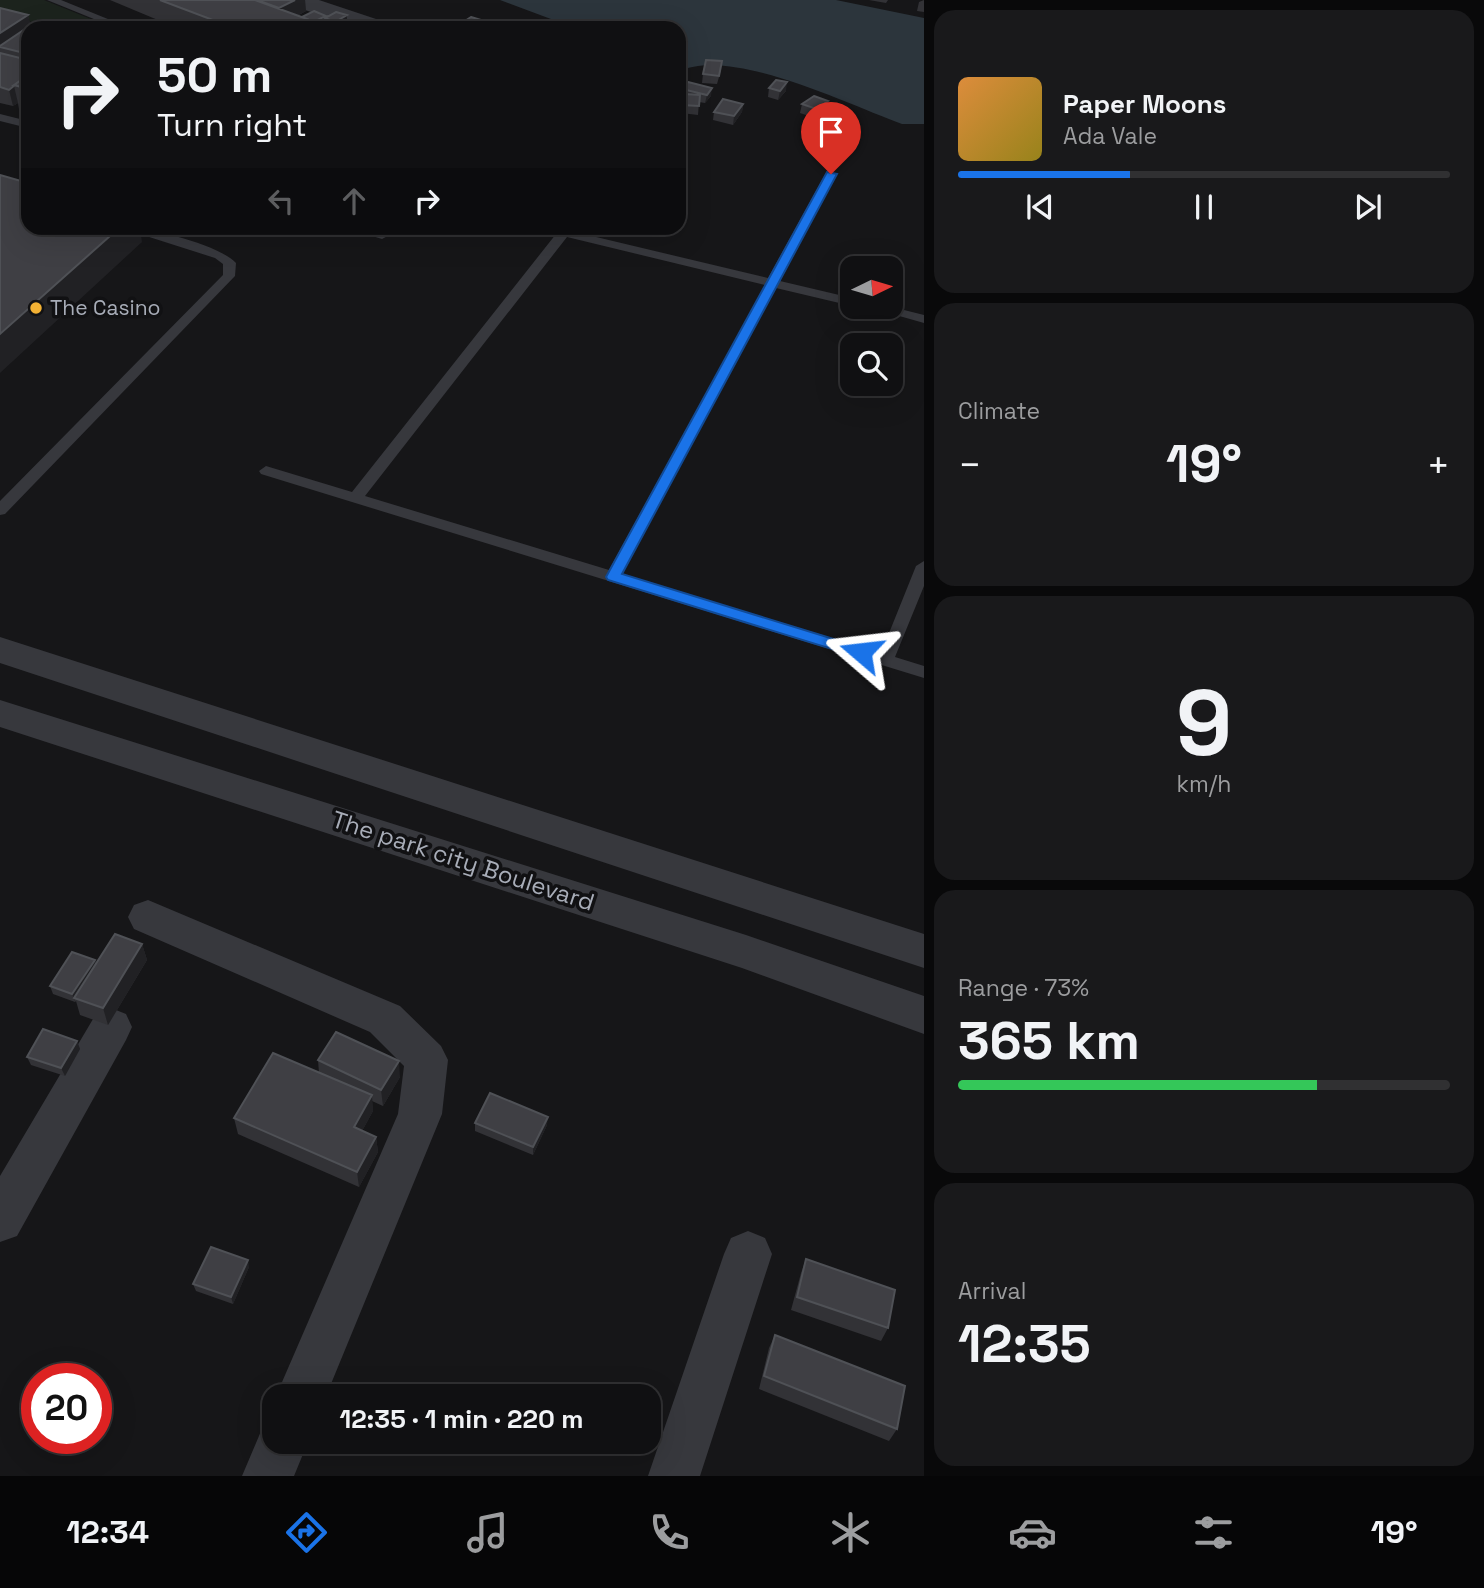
<!DOCTYPE html>
<meta charset="utf-8">
<style>
:root{--surface:#101012;--page:#19191b;--text:#f1f3f6;--muted:#9c9d9f;--line:#303032;--accent:#1a73e8}
body{margin:0;font-family:"Space Grotesk",sans-serif;background:var(--page);color:var(--text);height:100vh;display:flex;flex-direction:column;font-size:26px;white-space:nowrap}
*{box-sizing:border-box;margin:0}
p{font-size:23px;color:var(--muted)}
.icon{flex:none;width:38px;height:38px;fill:none;stroke:currentColor;stroke-width:2;stroke-linecap:round;stroke-linejoin:round}
.map{position:relative;flex:1;overflow:hidden}
.sheet{display:flex;flex-direction:column;gap:10px;padding:10px;background:#09090a;width:560px}
.sheet>*{flex:none}
.top-card{position:absolute;left:21px;top:21px;width:665px;height:214px;border-radius:21px;box-shadow:0 7px 28px #0002,0 0 0 2px var(--line);background:#101012;color:var(--text);overflow:hidden}
.needle{width:46px;rotate:85deg}
.fabs{position:absolute;left:840px;top:256px;display:grid;gap:14px}
.fabs a{display:grid;place-items:center;width:63px;height:63px;border-radius:14px;background:var(--surface);box-shadow:0 7px 28px #0002,0 0 0 2px var(--line);font-size:35px}
.speed{position:absolute;left:21px;top:1363px;display:flex;gap:14px;font-size:35px;font-weight:700;text-align:center}
.speed>*{display:grid;place-content:center;width:91px;height:91px;border-radius:50%;background:var(--surface);box-shadow:0 7px 28px #0002,0 0 0 2px var(--line);line-height:1}
.speed .limit{border:10px solid #d22;background:#fff;color:#111}
.pin{position:absolute;display:grid;place-items:center;width:60px;height:60px;color:#fff;margin:-72px -30px;border-radius:50% 50% 50% 0;rotate:-45deg;box-shadow:0 0 7px #0007}
.pin .icon{rotate:45deg}
.me{position:absolute;width:77px;margin:-38px;rotate:287deg;stroke-linejoin:round;filter:drop-shadow(0 0 5px #0008)}
.turn{display:flex;align-items:center;gap:24px;height:147px;padding:0 21px;font-size:32px}
.turn .icon{width:91px;height:91px;stroke-width:2.5}
.turn b{display:block;font-size:49px;line-height:60px}
.lanes{display:flex;align-items:center;height:66px;padding:0 21px;background:#0003;justify-content:center;gap:35px;direction:ltr}
.lanes .off{opacity:.35}
.big{font-size:52px;font-weight:800;line-height:1.1}
.sheet .card{flex:1;display:flex;flex-direction:column;justify-content:center;gap:10px;min-width:0;padding:0 24px;border-radius:21px;background:var(--page)}
.sheet .dial{align-items:center;gap:0}
.dial b{font-size:91px;line-height:1}
.song{display:flex;align-items:center;gap:21px}
.cover{width:84px;height:84px;border-radius:10px;background:linear-gradient(135deg,hsl(30 70% 55%),hsl(50 70% 35%))}
.played{height:7px;border-radius:4px;background:linear-gradient(90deg,var(--accent) 35%,var(--line) 35%)}
.keys{display:flex;justify-content:space-around;direction:ltr}
.heat{display:flex;justify-content:space-between;align-items:center;font-size:38px;direction:ltr}
.charge{height:10px;border-radius:5px;background:linear-gradient(90deg,#34c759 73%,var(--line) 0)}
.trip{position:absolute;left:262px;top:1384px;width:399px;height:70px;border-radius:21px;background:var(--surface);box-shadow:0 7px 28px #0002,0 0 0 2px var(--line);font-weight:800;line-height:70px;text-align:center}
.dock{display:flex;height:112px;justify-content:space-around;align-items:center;background:#060607;color:var(--muted)}
.dock .icon{width:49px;height:49px}
.dock .current{color:var(--accent)}
.dock b{font-size:32px;color:var(--text)}
main{display:flex;flex:1;min-height:0}
.map>svg:first-child{display:block}
.green{fill:#1c231d}
.water{fill:#2c353c}
.lines{fill:none;stroke-linecap:round;stroke-linejoin:round}
.lane{fill:#37383d;fill-rule:evenodd}
.street{fill:#37383d;fill-rule:evenodd}
.wall{fill:#323236}
.shaded-wall{fill:#212124}
.building{fill:#3f3f44;stroke:#4f5156;stroke-width:2}
.route{fill:#1a73e8;stroke:#114b97;stroke-width:2}
.poi-dot{fill:#f2b134;stroke:#111113;stroke-width:2.5}
.labels{text-anchor:middle;stroke-width:7;stroke-linejoin:round;paint-order:stroke}
.far-poi-label{font-size:21px;fill:#a8adb8;stroke:#111113;text-anchor:start}
.street-label{font-size:24px;fill:#a8adb8;stroke:#111113}
</style>
<main>
<div class="map">
<svg width="924" height="1476" viewBox="0 0 924 1476">
<rect width="100%" height="100%" fill="#161618"/>
<path class="green" d="M0 0H44L113 28H60L0 15Z"/>
<path class="water" d="M500 0H836L924 18V124H902C847 104 733 47 679 71V28L567 25Z"/>
<g class="lines">
<path class="lane" d="M47 0H61L130 28H116Z
M0 114 28 121V128L0 121Z
M827 171 837 174 780 281 852 298V306L776 288 622 574 881 653 916 566 924 561V586L895 657 924 666V678L261 474 259 471 266 466 352 492 556 234 541 231 539 228H573L571 231 768 278ZM567 237 765 285 609 570 365 496Z
M121 228C145 226 220 245 236 263L235 276 5 514 0 515V501L223 275V264L215 258Z
M346 228 381 231 388 228H403L382 239Z
M864 306H888L924 315V323Z"/>
<path class="street" d="M287 0H319L388 23 391 28H359L290 5Z
M0 637 924 934V968L0 663Z
M0 700 746 935 924 996V1034L742 968 0 727Z
M148 900 400 1006 441 1046 448 1060 442 1114 326 1396H276L398 1114 404 1066 370 1032 134 929 128 917 134 905Z
M111 1008 126 1014 132 1027 126 1040 17 1236 0 1242V1176L96 1014Z
M748 1231 765 1238 772 1254 700 1476H648L724 1254 731 1238Z
M275 1419V1442H308L294 1476H242L264 1424Z"/>
</g>
<path class="wall" d="M110 0H305L306 11 297 16 302 17 326 16V18L347 15V23L339 28H177Z
M869 0H888L886 3Z
M924 0V12L917 11 919 2Z
M0 8 28 15 30 25 28 28V111L19 109 18 103 13 106 0 103Z
M721 70 717 84 702 83 703 74Z
M769 88 786 91 778 100 768 97Z
M682 89 711 96 705 103 699 102 698 115 681 113 683 98H681Z
M828 101 827 110 815 118 800 113 802 104Z
M743 104 742 112 733 125 713 120 714 112Z
M142 944 147 960 108 1025 80 1015 76 1001 75 1002 53 994 50 986 95 960 96 964Z
M77 1041 80 1049 65 1076 31 1065 27 1057Z
M318 1060 400 1077 383 1106 372 1101 373 1111 362 1131 376 1137 378 1152 359 1187 238 1134 234 1118 319 1073Z
M475 1123 547 1125 533 1155 475 1131Z
M806 1259 888 1328 881 1341 791 1310 801 1273Z
M249 1267 233 1304 196 1291 193 1284Z
M775 1335 897 1429 889 1441 759 1389 769 1348Z"/>
<path class="shaded-wall" d="M295 0H305L306 11 281 24 279 8Z
M28 15 31 28 0 47V33Z
M347 15V23L339 28H336L335 22Z
M326 16 325 24 318 28 310 24Z
M307 19 308 28H290Z
M488 22V28H479Z
M787 82 786 91 778 100 780 91Z
M14 86 18 103 13 106 9 90Z
M712 88 711 96 705 103 707 95Z
M828 101 827 110 815 118 816 109Z
M743 104 742 112 733 125 734 116Z
M119 228H140L142 242 0 373V334Z
M142 944 147 960 108 1025 103 1008Z
M95 960 97 969 74 998 75 1002 72 994Z
M77 1041 80 1049 65 1076 61 1068Z
M399 1061 400 1077 383 1106 381 1090Z
M372 1095 373 1111 356 1142 354 1127Z
M548 1117 547 1125 533 1155V1147Z
M376 1137 378 1152 359 1187 357 1172Z
M248 1260 249 1267 233 1304 231 1297Z"/>
<path class="building" d="M160 0H255L307 19 290 28H234Z
M257 0H295L279 8Z
M0 8 28 15 0 33Z
M314 11 326 16 309 24 307 23V19L302 17Z
M336 12 347 15 335 22 325 18Z
M471 17 488 22 479 28H454Z
M313 22 332 28H302Z
M34 23 55 28H28V54L0 47V46Z
M352 23 362 26 359 28H344Z
M0 53 28 60V75L14 85H15L9 90 0 87Z
M706 60 722 61 719 76 703 74Z
M28 75V89L14 85Z
M776 80 787 82 780 91 769 88Z
M688 82 712 88 707 95 682 89Z
M684 94 700 95 699 106 682 105Z
M814 96 828 101 816 109 802 104Z
M723 99 743 104 734 116 714 112Z
M0 175 28 183V228H119L0 334Z
M115 934 142 944 103 1008 74 998Z
M72 952 95 960 72 994 50 986Z
M43 1029 77 1041 61 1068 27 1057Z
M336 1032 399 1061 381 1090 318 1060Z
M273 1053 372 1095 354 1127 376 1137 357 1172 234 1118Z
M490 1093 548 1117 533 1147 475 1123Z
M211 1247 248 1260 231 1297 193 1284Z
M806 1259 895 1290 888 1328 797 1297Z
M775 1335 905 1386 897 1429 764 1376Z"/>
<path class="route" d="M827 172 837 174 622 574 866 649 869 652 861 658 608 580 606 577Z"/>
<circle class="poi-dot" cx="36" cy="308" r="7"/>
<g class="labels">
<g class="far-poi-label">
<text x="50" y="315">The Casino</text>
</g>
<g class="street-label">
<text transform="translate(463 861) rotate(18)" y="8">The park city Boulevard</text>
</g>
</g>
</svg>
<div class="fabs">
<a><svg class="needle" viewBox="-14 -14 28 28"><path d="M0-13l5 13h-10z" fill="#e53935"/><path d="M0 13l5-13h-10z" fill="#9c9d9f"/></svg></a>
<a><svg class="icon" aria-label="search" viewBox="0 0 24 24"><circle cx="10" cy="10" r="6"/><path d="M15 15l6 6"/></svg></a>
</div>
<div class="speed"><div class="limit">20</div></div>
<div class="pin" style="left:831px;top:174px;background:#d93025"><svg class="icon" aria-label="arrive" viewBox="0 0 24 24"><path d="M6 21V4h12l-3 4 3 4H6"/></svg></div>
<svg class="me" style="left:861px;top:652px" viewBox="-20 -20 40 40"><path d="M0-17L14 15 0 8-14 15z" fill="#1a73e8" stroke="#fff" stroke-width="4"/></svg>
<div class="trip">12:35 · 1 min · 220 m</div>
<div class="top-card">
<div class="turn"><svg class="icon" aria-label="right" viewBox="0 0 24 24"><path d="M7 20v-9h11M14 6l5 5-5 5"/></svg><div><b>50 m</b>Turn right</div></div>
<div class="lanes"><svg class="icon off" aria-label="left" viewBox="0 0 24 24"><path d="M17 20v-9H6M10 6l-5 5 5 5"/></svg><svg class="icon off" aria-label="ahead" viewBox="0 0 24 24"><path d="M12 20V5M6 11l6-6 6 6"/></svg><svg class="icon" aria-label="right" viewBox="0 0 24 24"><path d="M7 20v-9h11M14 6l5 5-5 5"/></svg></div>
</div>
</div>
<section class="sheet">
<div class="card">
<div class="song"><i class="cover"></i><div><b>Paper Moons</b><p>Ada Vale</p></div></div>
<div class="played"></div>
<div class="keys"><svg class="icon" aria-label="previous" viewBox="0 0 24 24"><path d="M18 5L8 12l10 7zM5 5v14"/></svg><svg class="icon" aria-label="pause" viewBox="0 0 24 24"><path d="M8 5v14M16 5v14"/></svg><svg class="icon" aria-label="next" viewBox="0 0 24 24"><path d="M6 5l10 7-10 7zM19 5v14"/></svg></div>
</div>
<div class="card"><p>Climate</p>
<div class="heat"><a>−</a><b class="big">19°</b><a>+</a></div>
</div>
<div class="card dial"><b>9</b><p>km/h</p></div>
<div class="card"><p>Range · 73%</p><b class="big">365 km</b><div class="charge"></div></div>
<div class="card"><p>Arrival</p><b class="big">12:35</b></div>
</section>
</main>
<nav class="dock">
<b>12:34</b>
<svg class="icon current" aria-label="directions" viewBox="0 0 24 24"><path d="M12 3l9 9-9 9-9-9zM9 14v-3h6M13 9l2 2-2 2"/></svg>
<svg class="icon" aria-label="music" viewBox="0 0 24 24"><path d="M9 18V5l10-2v13"/><circle cx="6" cy="18" r="3"/><circle cx="16" cy="16" r="3"/></svg>
<svg class="icon" aria-label="phone" viewBox="0 0 24 24"><path d="M5 4h4l2 5-3 2q2 4 5 5l2-3 5 2v4C11 20 4 13 5 4z"/></svg>
<svg class="icon" aria-label="climate" viewBox="0 0 24 24"><path d="M12 3v18M4 7l16 10M4 17L20 7"/></svg>
<svg class="icon" aria-label="car" viewBox="0 0 24 24"><path d="M5 17H2v-5l4-1 3-4h7l3 4 3 1v5h-3M9 17h6M6 11h13"/><circle cx="7" cy="17" r="2"/><circle cx="17" cy="17" r="2"/></svg>
<svg class="icon" aria-label="filters" viewBox="0 0 24 24"><path d="M4 7h16M4 17h16"/><circle cx="9" cy="7" r="2"/><circle cx="15" cy="17" r="2"/></svg>
<b>19°</b>
</nav>
